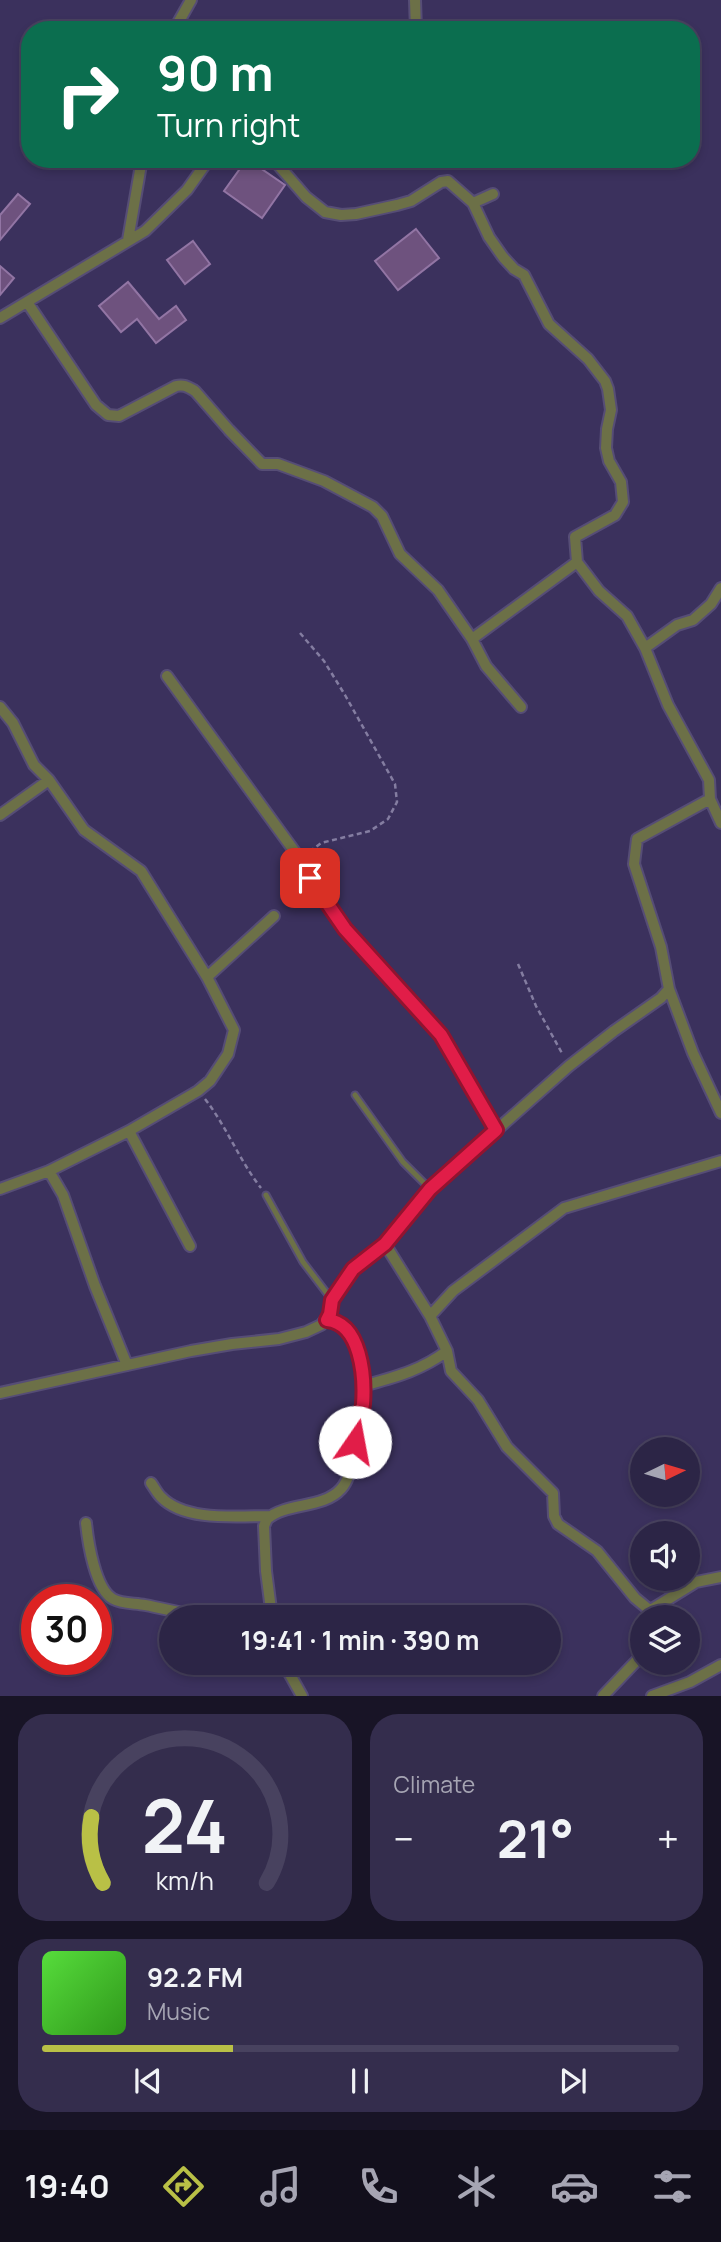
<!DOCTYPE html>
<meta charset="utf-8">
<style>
:root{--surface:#2c2546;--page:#342d4d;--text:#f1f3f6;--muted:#a6a5b3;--line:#48425f;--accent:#b9c046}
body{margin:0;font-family:Manrope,sans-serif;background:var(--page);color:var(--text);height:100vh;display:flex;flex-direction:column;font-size:26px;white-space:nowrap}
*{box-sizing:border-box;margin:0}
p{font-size:23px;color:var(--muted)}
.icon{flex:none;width:38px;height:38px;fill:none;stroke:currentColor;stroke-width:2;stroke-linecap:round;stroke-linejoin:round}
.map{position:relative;height:1696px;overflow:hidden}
.drawer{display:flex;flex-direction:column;gap:18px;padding:18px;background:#181426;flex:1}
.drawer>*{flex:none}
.top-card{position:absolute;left:21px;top:21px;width:679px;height:147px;border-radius:28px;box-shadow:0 4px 10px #0003,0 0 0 2px var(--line);background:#0b6e4f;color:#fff;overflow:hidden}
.needle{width:46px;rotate:85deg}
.controls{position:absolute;left:630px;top:1437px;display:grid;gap:14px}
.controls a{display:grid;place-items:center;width:70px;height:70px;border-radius:50%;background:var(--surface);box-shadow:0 4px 10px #0003,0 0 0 2px var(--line);font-size:35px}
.speed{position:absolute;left:21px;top:1584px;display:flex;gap:14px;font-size:35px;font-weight:700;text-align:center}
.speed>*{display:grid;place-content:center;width:91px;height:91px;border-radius:50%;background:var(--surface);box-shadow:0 4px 10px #0003,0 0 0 2px var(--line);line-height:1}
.speed .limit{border:10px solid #d22;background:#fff;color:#111}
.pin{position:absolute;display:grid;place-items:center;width:60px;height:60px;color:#fff;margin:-30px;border-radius:14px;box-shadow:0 4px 10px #0006}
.me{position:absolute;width:77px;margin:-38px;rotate:12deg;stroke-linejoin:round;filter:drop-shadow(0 0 5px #0008)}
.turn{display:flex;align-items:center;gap:24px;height:147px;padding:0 21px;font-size:32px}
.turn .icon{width:91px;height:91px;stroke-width:2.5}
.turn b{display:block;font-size:49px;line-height:60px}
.big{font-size:52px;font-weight:700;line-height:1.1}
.drawer .card{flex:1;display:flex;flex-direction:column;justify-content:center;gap:10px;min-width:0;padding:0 24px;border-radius:28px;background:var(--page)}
.drawer .dial{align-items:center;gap:0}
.dial svg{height:182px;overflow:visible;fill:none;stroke:var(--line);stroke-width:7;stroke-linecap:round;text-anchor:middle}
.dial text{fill:var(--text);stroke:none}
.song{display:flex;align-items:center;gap:21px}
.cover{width:84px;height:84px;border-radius:10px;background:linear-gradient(135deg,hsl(110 70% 55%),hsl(110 70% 35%))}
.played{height:7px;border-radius:4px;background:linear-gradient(90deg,var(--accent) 30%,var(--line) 30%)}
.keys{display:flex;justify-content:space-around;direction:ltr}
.heat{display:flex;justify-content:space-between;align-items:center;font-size:38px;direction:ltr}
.drawer .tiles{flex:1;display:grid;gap:18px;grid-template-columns:1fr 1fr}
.card:last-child{grid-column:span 2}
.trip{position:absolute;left:159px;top:1605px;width:402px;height:70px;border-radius:35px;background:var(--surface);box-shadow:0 4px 10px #0003,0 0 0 2px var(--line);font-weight:700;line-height:70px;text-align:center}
.tabs{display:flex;height:112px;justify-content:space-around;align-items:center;background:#120f1c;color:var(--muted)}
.tabs .icon{width:49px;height:49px}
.tabs .active{color:var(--accent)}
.tabs b{font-size:32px;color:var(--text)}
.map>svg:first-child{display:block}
.building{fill:#6e527e;stroke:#9275a4;stroke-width:2}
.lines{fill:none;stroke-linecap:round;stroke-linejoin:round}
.service-casing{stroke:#564d76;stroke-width:9}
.minor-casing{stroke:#564d76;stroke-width:14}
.path{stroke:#847da1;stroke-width:2.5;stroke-dasharray:5 3.5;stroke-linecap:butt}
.service{stroke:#6c7047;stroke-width:5}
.minor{stroke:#6c7047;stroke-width:10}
.route-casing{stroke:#92132f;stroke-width:18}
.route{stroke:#e11d48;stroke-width:12}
</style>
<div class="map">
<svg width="721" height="1696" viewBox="0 0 721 1696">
<rect width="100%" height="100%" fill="#3b315d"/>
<path class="building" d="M247 159 285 185 262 218 224 191Z
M18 194 30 204 0 240V215Z
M416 229 439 258 398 290 375 261Z
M193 241 210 264 185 284 167 260Z
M0 266 14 278 0 295Z
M128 282 159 319 176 306 186 320 156 343 137 319 121 332 99 306Z"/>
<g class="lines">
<g class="service-casing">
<path id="service" d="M355 1095 403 1162 430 1189
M266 1195 303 1262 332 1300"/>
</g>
<g class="minor-casing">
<path id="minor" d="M415 0 416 30
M174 30 191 0
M273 159 306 197 325 212 341 215 356 214 397 205 411 201 441 182 448 181 473 203 489 237 503 257 514 269 524 275 549 324 588 359 605 381 608 389 611 410 607 429 606 448 609 461 621 482 623 502 615 515 575 537 577 562 599 591 627 616 645 648 677 625 693 620 711 604 721 588
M473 203 493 194
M128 240 142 159
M27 302 96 405 108 415 119 416 176 386C184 384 188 387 195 391L229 430 262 464H278L324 481 373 507 382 516 400 554 438 590 472 639 486 666 521 707
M0 318 145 231 187 190 209 159
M472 639 577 562
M645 648 668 705 709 780 710 799 721 823
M167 676 303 863
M0 707 13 723 34 765 49 780 84 830 141 871 207 977
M710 799 637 839 634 864 661 947 669 989 693 1053 721 1113
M0 815 49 780
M310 878 345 929 441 1035 496 1130
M129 1131 190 1246
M0 1189 49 1171
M385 1244 430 1316 447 1351 451 1371 478 1400 507 1447 553 1493 554 1516 558 1524 597 1551 635 1598 658 1617
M430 1316 453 1291 564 1208 721 1161
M127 1365 95 1286 63 1195 49 1171 129 1131 198 1091 210 1081 228 1054 234 1030 207 977 274 916
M363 1386C395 1377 420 1371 447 1351
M0 1393 191 1351 232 1344 279 1339 306 1332 321 1325 330 1314 332 1300 353 1269 385 1244 430 1189 569 1066 614 1031 661 998 669 989
M151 1483C154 1487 157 1493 161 1497 185 1522 238 1516 270 1516
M86 1523C88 1542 95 1589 113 1599 122 1604 135 1603 145 1605 167 1609 187 1615 209 1617
M649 1611 696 1582 721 1577
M272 1617 266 1571 264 1526 267 1519C287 1502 323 1509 341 1489 351 1478 351 1461 354 1448 357 1433 362 1416 363 1400 365 1374 360 1323 327 1319
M265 1662 287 1669
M283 1662 302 1696
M603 1696 642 1655
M652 1696 690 1682 721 1665"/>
</g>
<path class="path" d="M300 633 324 661 345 695 395 784 397 802 388 819 370 831 321 843 308 853
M518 964 536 1006 563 1055
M205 1099C227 1127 239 1160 261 1188"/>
<use href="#service" class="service"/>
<use href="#minor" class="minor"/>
</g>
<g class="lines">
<g class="route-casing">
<path id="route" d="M310 878 345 929 441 1035 496 1130 430 1189 385 1244 353 1269 332 1300 330 1314 327 1320C361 1323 365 1377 363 1404 361 1417 358 1429 355 1442"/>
</g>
<use href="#route" class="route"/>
</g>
</svg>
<div class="controls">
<a><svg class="needle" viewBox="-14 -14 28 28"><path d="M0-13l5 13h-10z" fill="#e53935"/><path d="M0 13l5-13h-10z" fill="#a6a5b3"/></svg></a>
<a><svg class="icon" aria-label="sound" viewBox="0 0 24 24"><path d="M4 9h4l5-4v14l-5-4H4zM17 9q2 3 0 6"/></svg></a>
<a><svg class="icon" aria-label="layers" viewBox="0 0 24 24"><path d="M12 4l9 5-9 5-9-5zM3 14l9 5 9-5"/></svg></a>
</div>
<div class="speed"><div class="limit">30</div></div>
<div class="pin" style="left:310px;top:878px;background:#d93025"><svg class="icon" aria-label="arrive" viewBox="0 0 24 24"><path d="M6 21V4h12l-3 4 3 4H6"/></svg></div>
<svg class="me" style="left:355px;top:1442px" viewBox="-20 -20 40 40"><circle r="19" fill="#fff"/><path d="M0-13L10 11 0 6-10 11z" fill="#e11d48"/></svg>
<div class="trip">19:41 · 1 min · 390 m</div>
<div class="top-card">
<div class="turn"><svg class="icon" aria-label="right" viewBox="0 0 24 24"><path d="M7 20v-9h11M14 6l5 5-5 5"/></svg><div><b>90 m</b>Turn right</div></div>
</div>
</div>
<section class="drawer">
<div class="tiles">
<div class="card dial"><svg viewBox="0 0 100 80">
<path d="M14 69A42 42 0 1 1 86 69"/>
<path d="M14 69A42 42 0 0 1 9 40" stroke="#b9c046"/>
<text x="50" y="56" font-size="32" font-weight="700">24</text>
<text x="50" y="72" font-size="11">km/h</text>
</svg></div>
<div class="card"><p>Climate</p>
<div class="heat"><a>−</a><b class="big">21°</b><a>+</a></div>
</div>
<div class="card">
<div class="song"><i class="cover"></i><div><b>92.2 FM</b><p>Music</p></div></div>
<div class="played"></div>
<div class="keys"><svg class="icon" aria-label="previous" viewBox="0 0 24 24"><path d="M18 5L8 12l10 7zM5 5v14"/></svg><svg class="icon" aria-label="pause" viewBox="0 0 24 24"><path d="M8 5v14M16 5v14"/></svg><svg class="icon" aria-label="next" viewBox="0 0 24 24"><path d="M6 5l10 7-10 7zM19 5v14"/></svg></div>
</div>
</div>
</section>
<nav class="tabs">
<b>19:40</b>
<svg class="icon active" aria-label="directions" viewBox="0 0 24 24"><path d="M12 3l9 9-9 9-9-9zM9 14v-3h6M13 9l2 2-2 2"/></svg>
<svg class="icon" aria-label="music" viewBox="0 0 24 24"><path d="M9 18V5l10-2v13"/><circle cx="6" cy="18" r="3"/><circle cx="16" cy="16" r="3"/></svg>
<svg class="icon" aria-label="phone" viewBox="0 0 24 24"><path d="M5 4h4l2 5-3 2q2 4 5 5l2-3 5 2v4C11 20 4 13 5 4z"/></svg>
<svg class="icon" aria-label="climate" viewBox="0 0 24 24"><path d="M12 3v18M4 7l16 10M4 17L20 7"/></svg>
<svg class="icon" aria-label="car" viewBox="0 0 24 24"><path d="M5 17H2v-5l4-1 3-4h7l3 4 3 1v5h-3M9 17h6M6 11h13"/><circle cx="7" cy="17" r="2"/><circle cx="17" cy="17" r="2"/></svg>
<svg class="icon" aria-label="filters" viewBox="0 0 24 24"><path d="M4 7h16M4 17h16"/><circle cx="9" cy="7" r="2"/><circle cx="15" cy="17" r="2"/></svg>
</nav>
